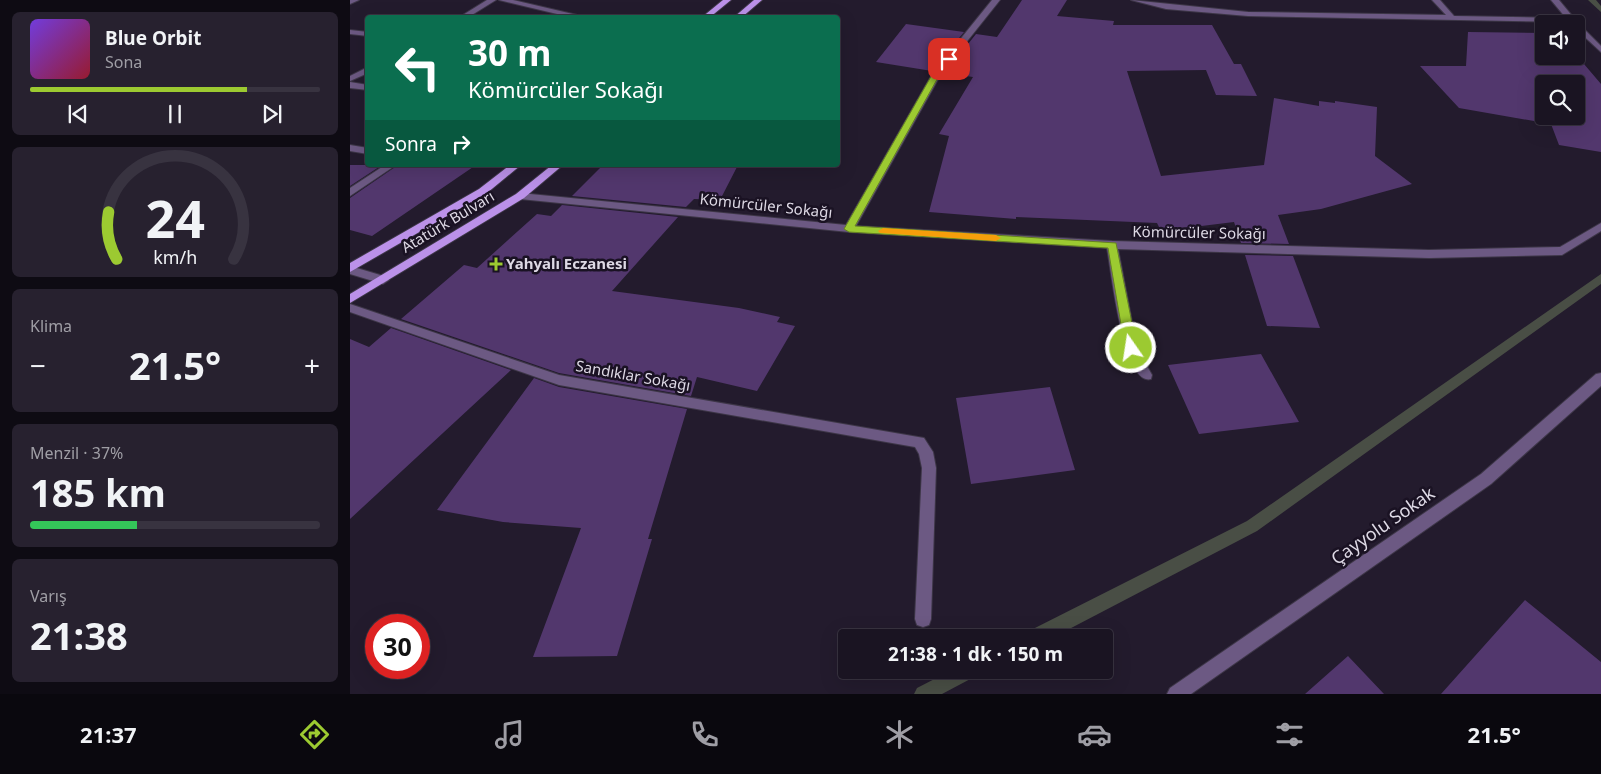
<!DOCTYPE html>
<html lang="tr">
<meta charset="utf-8">
<style>
:root{--surface:#1a1422;--page:#27212f;--text:#f1f3f6;--muted:#9f9ea5;--line:#383340;--accent:#9cca31}
body{margin:0;font-family:"Noto Sans",sans-serif;background:var(--page);color:var(--text);height:100vh;display:flex;flex-direction:column;font-size:19px;white-space:nowrap}
*{box-sizing:border-box;margin:0}
p{font-size:16px;color:var(--muted)}
.icon{flex:none;width:28px;height:28px;fill:none;stroke:currentColor;stroke-width:2;stroke-linecap:round;stroke-linejoin:round}
.map{position:relative;flex:1;overflow:hidden}
.details{display:flex;flex-direction:column;gap:12px;padding:12px;background:#0e0b13;width:350px}
.details>*{flex:none}
.guide{position:absolute;left:15px;top:15px;width:475px;height:152px;border-radius:5px;box-shadow:0 5px 20px #0002,0 0 0 1px var(--line);background:#0b6e4f;color:#fff;overflow:hidden}
.buttons{position:absolute;left:1185px;top:15px;display:grid;gap:10px}
.buttons a{display:grid;place-items:center;width:50px;height:50px;border-radius:5px;background:var(--surface);box-shadow:0 5px 20px #0002,0 0 0 1px var(--line);font-size:25px}
.speed{position:absolute;left:15px;top:614px;display:flex;gap:10px;font-size:25px;font-weight:700;text-align:center}
.speed>*{display:grid;place-content:center;width:65px;height:65px;border-radius:50%;background:var(--surface);box-shadow:0 5px 20px #0002,0 0 0 1px var(--line);line-height:1}
.speed .limit{border:8px solid #d22;background:#fff;color:#111}
.pin{position:absolute;display:grid;place-items:center;width:42px;height:42px;color:#fff;margin:-21px;border-radius:10px;box-shadow:0 2px 8px #0006}
.me{position:absolute;width:55px;margin:-28px;rotate:347deg;stroke-linejoin:round;filter:drop-shadow(0 0 4px #0008)}
.turn{display:flex;align-items:center;gap:18px;height:105px;padding:0 20px;font-size:22px}
.turn .icon{width:65px;height:65px;stroke-width:2.5}
.turn b{display:block;font-size:35px;line-height:42px}
.then{display:flex;align-items:center;height:48px;padding:0 20px;background:#0003;gap:10px;font-size:19px}
.big{font-size:38px;font-weight:700;line-height:1.1}
.details .card{flex:1;display:flex;flex-direction:column;justify-content:center;gap:8px;min-width:0;padding:0 18px;border-radius:8px;background:var(--page)}
.details .dial{align-items:center;gap:0}
.dial svg{height:130px;overflow:visible;fill:none;stroke:var(--line);stroke-width:7;stroke-linecap:round;text-anchor:middle}
.dial text{fill:var(--text);stroke:none}
.song{display:flex;align-items:center;gap:15px}
.cover{width:60px;height:60px;border-radius:8px;background:linear-gradient(135deg,hsl(260 70% 55%),hsl(350 70% 35%))}
.played{height:5px;border-radius:2px;background:linear-gradient(90deg,var(--accent) 75%,var(--line) 75%)}
.keys{display:flex;justify-content:space-around;direction:ltr}
.heat{display:flex;justify-content:space-between;align-items:center;font-size:28px;direction:ltr}
.charge{height:8px;border-radius:4px;background:linear-gradient(90deg,#34c759 37%,var(--line) 0)}
.trip{position:absolute;left:488px;top:629px;width:275px;height:50px;border-radius:5px;background:var(--surface);box-shadow:0 5px 20px #0002,0 0 0 1px var(--line);font-weight:700;line-height:50px;text-align:center}
.menu{display:flex;height:80px;justify-content:space-around;align-items:center;background:#0a080e;color:var(--muted)}
.menu .icon{width:35px;height:35px}
.menu .selected{color:var(--accent)}
.menu b{font-size:22px;color:var(--text)}
main{display:flex;flex:1;min-height:0}
.map>svg:first-child{display:block}
.lines{fill:none;stroke-linecap:round;stroke-linejoin:round}
.stream{fill:#494e45;fill-rule:evenodd}
.building{fill:#52376d;fill-rule:evenodd}
.minor-casing{stroke:#3d3647;stroke-width:2}
.major-casing{stroke:#3d3647;stroke-width:2}
.minor{fill:#6c5983;fill-rule:evenodd}
.major{fill:#bb91e9;fill-rule:evenodd}
.route{fill:#9cca31;stroke:#658320}
.slow{fill:#f59e0b}
.poi-dot{fill:#9cca31;stroke:#1a1223;stroke-width:2}
.labels{text-anchor:middle;stroke-width:5;stroke-linejoin:round;paint-order:stroke}
.street-label{font-size:15px;fill:#ded9e5;stroke:#1a1223}
.poi-label{font-size:15px;font-weight:bold;fill:#ded9e5;stroke:#1a1223;text-anchor:start}
.near-street-label{font-size:18px;fill:#ded9e5;stroke:#1a1223}
</style>
<main>
<section class="details">
<div class="card">
<div class="song"><i class="cover"></i><div><b>Blue Orbit</b><p>Sona</p></div></div>
<div class="played"></div>
<div class="keys"><svg class="icon" aria-label="previous" viewBox="0 0 24 24"><path d="M18 5L8 12l10 7zM5 5v14"/></svg><svg class="icon" aria-label="pause" viewBox="0 0 24 24"><path d="M8 5v14M16 5v14"/></svg><svg class="icon" aria-label="next" viewBox="0 0 24 24"><path d="M6 5l10 7-10 7zM19 5v14"/></svg></div>
</div>
<div class="card dial"><svg viewBox="0 0 100 80">
<path d="M14 69A42 42 0 1 1 86 69"/>
<path d="M14 69A42 42 0 0 1 9 40" stroke="#9cca31"/>
<text x="50" y="56" font-size="32" font-weight="700">24</text>
<text x="50" y="72" font-size="11">km/h</text>
</svg></div>
<div class="card"><p>Klima</p>
<div class="heat"><a>−</a><b class="big">21.5°</b><a>+</a></div>
</div>
<div class="card"><p>Menzil · 37%</p><b class="big">185 km</b><div class="charge"></div></div>
<div class="card"><p>Varış</p><b class="big">21:38</b></div>
</section>
<div class="map">
<svg width="1251" height="694" viewBox="0 0 1251 694">
<rect width="100%" height="100%" fill="#231b2d"/>
<g class="lines">
<path class="stream" d="M1238 0H1246L1251 6V12Z
M1251 274V284L907 531 702 638H675L677 632 897 521Z
M602 670H629L626 676 592 694H564L567 688Z"/>
</g>
<path class="building" d="M672 0H717L707 16 764 21 763 25H862L884 64H891L907 96 866 95 856 70 777 71 811 176 914 165 924 98 969 106V101L985 103V101L1027 107 1025 156 1062 184 971 209 928 215 939 244 891 243 884 222 811 231 807 223 666 217V219L579 212 599 136 589 134 623 77 595 73 626 34 647 37Z
M556 24 614 32 582 71 526 62Z
M1118 32 1194 33V61L1234 64 1251 84V152L1209 145 1201 124 1109 108 1070 66H1116ZM1194 84H1226V116H1194Z
M0 165H32L0 186Z
M48 165H126L22 236 0 230V198Z
M253 165H388L370 200 344 199 336 207 222 196Z
M212 205 328 217 262 291 389 308 430 317 427 322 445 326 407 391 347 377 341 396 209 373 51 319 114 265 127 268 187 214 201 216Z
M895 255 943 256 970 328 917 326Z
M41 328 161 370 0 519V339L19 347Z
M911 354 949 422 849 434 818 365Z
M184 378 209 387 337 409 298 539H302L267 656 183 657 231 528 153 522 87 510Z
M700 387 725 470 621 484 606 398Z
M1175 600 1251 662V694H1091Z
M998 656 1034 694H955Z"/>
<g class="lines">
<g class="minor-casing">
<path id="minor" d="M0 0H9L0 4Z
M137 0H146L117 18H108Z
M149 0H163L240 18H224Z
M642 0H650L591 74 506 226 762 241 1079 250 1210 247 1251 223V231L1212 255 1079 258 768 249 787 348 802 375 801 379C773 387 761 268 757 248L499 232 170 199 165 196 170 193 496 225 583 73Z
M781 0 898 12 1096 15 1082 0H1090L1104 16 1216 18 1201 0H1209L1228 23 1251 46V52L1226 29V24L1220 22 898 16 816 9Z
M0 30 18 32V36L0 34Z
M18 67V73L0 81V76Z
M0 82 18 85V90L0 88Z
M0 145 18 148V154L0 151Z
M35 165H46L0 196V188Z
M0 266 37 277 39 280 33 284 0 274Z
M0 304 209 375 574 438 583 452 586 468 581 619 579 625 573 627 567 625 565 619 572 468 569 454 565 447 209 385 0 312Z
M1251 373V386L1141 484 841 694H817L820 688 1131 474 1246 374Z"/>
</g>
<g class="major-casing">
<path id="major" d="M373 0H381L359 18H351Z
M404 0H412L391 18H383Z
M160 165H171L137 193 0 272V263L129 189Z
M202 165H213L174 198 0 303V294L166 194Z"/>
</g>
<use href="#minor" class="minor"/>
<use href="#major" class="major"/>
</g>
<path class="route" d="M596 57 602 59 590 74 505 226 766 243 787 348 785 351 781 352 775 348 758 248 499 232 494 229 583 73Z"/>
<path class="slow" d="M533 228 646 235 651 238 646 241 530 233 528 231Z"/>
<path class="poi-dot" d="M143.5 256.5h5v5h5v5h-5v5h-5v-5h-5v-5h5z"/>
<g class="labels">
<g class="street-label">
<text transform="translate(416 206) rotate(6)" y="5">Kömürcüler Sokağı</text>
<text transform="translate(98 222) rotate(-31)" y="5">Atatürk Bulvarı</text>
<text transform="translate(849 233) rotate(1)" y="5">Kömürcüler Sokağı</text>
<text transform="translate(283 376) rotate(10)" y="5">Sandıklar Sokağı</text>
</g>
<g class="poi-label">
<text x="156" y="269">Yahyalı Eczanesi</text>
</g>
<g class="near-street-label">
<text transform="translate(1033 526) rotate(-35)" y="6">Çayyolu Sokak</text>
</g>
</g>
</svg>
<div class="buttons">
<a><svg class="icon" aria-label="sound" viewBox="0 0 24 24"><path d="M4 9h4l5-4v14l-5-4H4zM17 9q2 3 0 6"/></svg></a>
<a><svg class="icon" aria-label="search" viewBox="0 0 24 24"><circle cx="10" cy="10" r="6"/><path d="M15 15l6 6"/></svg></a>
</div>
<div class="speed"><div class="limit">30</div></div>
<div class="pin" style="left:599px;top:59px;background:#d93025"><svg class="icon" aria-label="arrive" viewBox="0 0 24 24"><path d="M6 21V4h12l-3 4 3 4H6"/></svg></div>
<svg class="me" style="left:781px;top:348px" viewBox="-20 -20 40 40"><circle r="17" fill="#9cca31" stroke="#fff" stroke-width="3"/><path d="M0-11L8 9 0 5-8 9z" fill="#fff"/></svg>
<div class="trip">21:38 · 1 dk · 150 m</div>
<div class="guide">
<div class="turn"><svg class="icon" aria-label="left" viewBox="0 0 24 24"><path d="M17 20v-9H6M10 6l-5 5 5 5"/></svg><div><b>30 m</b>Kömürcüler Sokağı</div></div>
<div class="then">Sonra<svg class="icon" aria-label="right" viewBox="0 0 24 24"><path d="M7 20v-9h11M14 6l5 5-5 5"/></svg></div>
</div>
</div>
</main>
<nav class="menu">
<b>21:37</b>
<svg class="icon selected" aria-label="directions" viewBox="0 0 24 24"><path d="M12 3l9 9-9 9-9-9zM9 14v-3h6M13 9l2 2-2 2"/></svg>
<svg class="icon" aria-label="music" viewBox="0 0 24 24"><path d="M9 18V5l10-2v13"/><circle cx="6" cy="18" r="3"/><circle cx="16" cy="16" r="3"/></svg>
<svg class="icon" aria-label="phone" viewBox="0 0 24 24"><path d="M5 4h4l2 5-3 2q2 4 5 5l2-3 5 2v4C11 20 4 13 5 4z"/></svg>
<svg class="icon" aria-label="climate" viewBox="0 0 24 24"><path d="M12 3v18M4 7l16 10M4 17L20 7"/></svg>
<svg class="icon" aria-label="car" viewBox="0 0 24 24"><path d="M5 17H2v-5l4-1 3-4h7l3 4 3 1v5h-3M9 17h6M6 11h13"/><circle cx="7" cy="17" r="2"/><circle cx="17" cy="17" r="2"/></svg>
<svg class="icon" aria-label="filters" viewBox="0 0 24 24"><path d="M4 7h16M4 17h16"/><circle cx="9" cy="7" r="2"/><circle cx="15" cy="17" r="2"/></svg>
<b>21.5°</b>
</nav>
